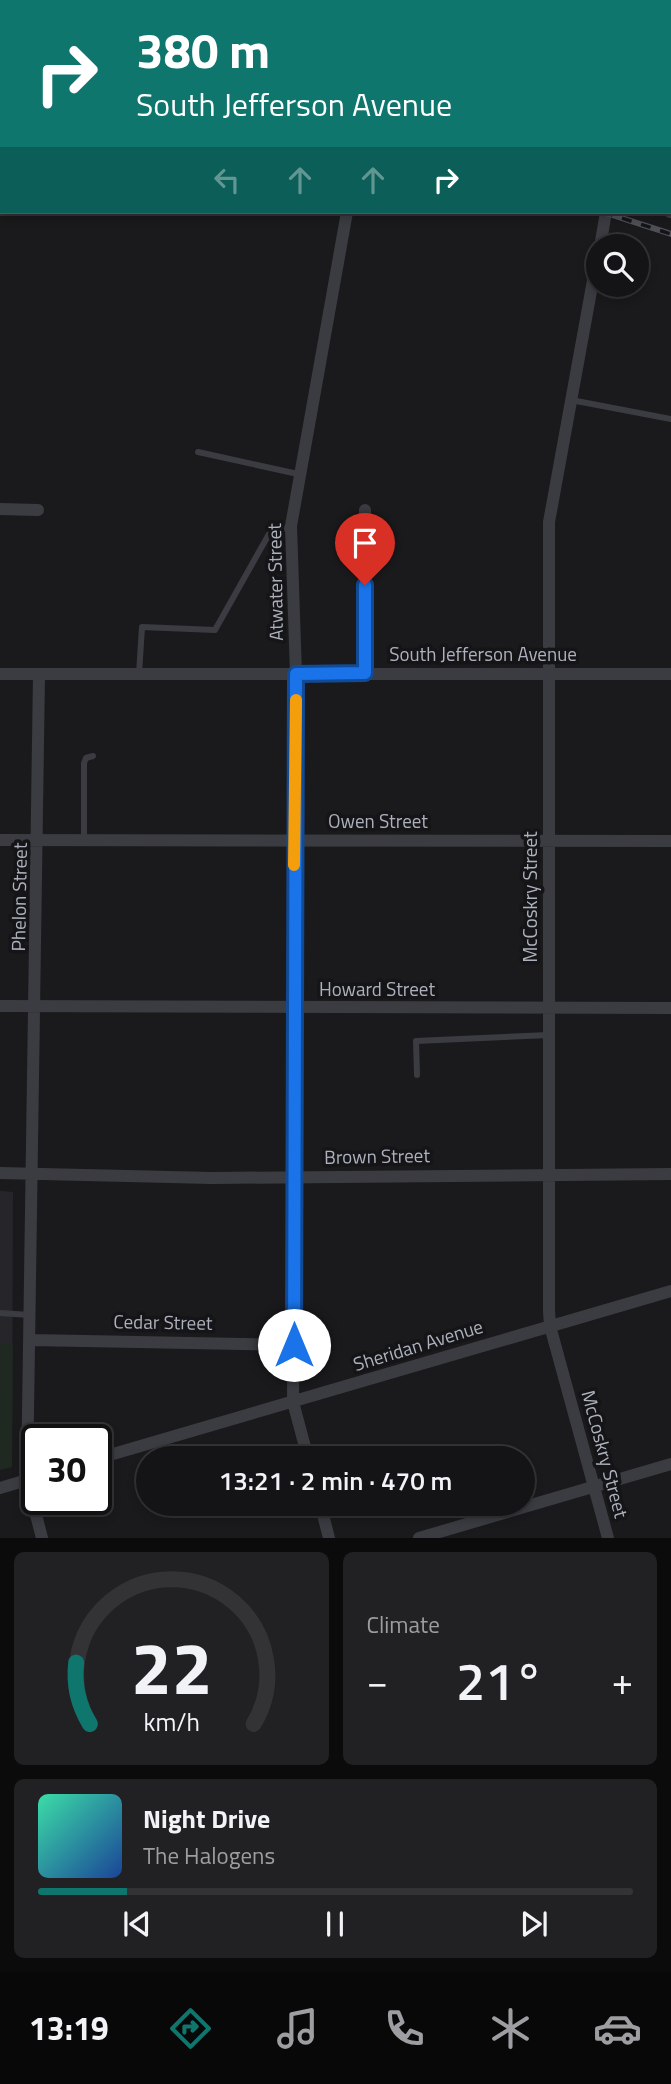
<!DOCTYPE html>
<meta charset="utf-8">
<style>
:root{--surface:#141416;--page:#212123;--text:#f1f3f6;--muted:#9d9ea1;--line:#333335;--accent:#0f766e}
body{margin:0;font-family:"Titillium Web",sans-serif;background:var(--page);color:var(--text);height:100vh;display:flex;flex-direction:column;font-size:26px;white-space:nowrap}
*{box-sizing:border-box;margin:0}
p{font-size:23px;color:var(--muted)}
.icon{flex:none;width:38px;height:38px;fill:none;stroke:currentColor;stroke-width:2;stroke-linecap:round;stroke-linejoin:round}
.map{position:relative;height:1538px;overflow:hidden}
.panel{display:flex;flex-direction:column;gap:14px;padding:14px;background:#0b0b0c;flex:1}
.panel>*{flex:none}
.guide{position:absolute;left:0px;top:0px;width:672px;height:214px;box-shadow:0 4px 10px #0003,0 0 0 2px var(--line);background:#0f766e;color:#fff;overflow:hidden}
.tools{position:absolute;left:586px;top:234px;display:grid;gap:14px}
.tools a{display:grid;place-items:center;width:63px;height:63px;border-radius:50%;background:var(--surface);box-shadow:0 4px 10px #0003,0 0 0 2px var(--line);font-size:35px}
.speed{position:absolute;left:21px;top:1424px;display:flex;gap:14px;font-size:35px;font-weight:700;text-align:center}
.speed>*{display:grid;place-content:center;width:91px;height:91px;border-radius:50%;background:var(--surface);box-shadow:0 4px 10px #0003,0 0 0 2px var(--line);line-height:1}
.speed .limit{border:4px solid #111;border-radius:10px;background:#fff;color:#111}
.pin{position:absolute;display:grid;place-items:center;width:60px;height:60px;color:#fff;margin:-72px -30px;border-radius:50% 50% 50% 0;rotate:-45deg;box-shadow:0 0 7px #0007}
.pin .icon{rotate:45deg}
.me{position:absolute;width:77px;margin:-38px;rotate:0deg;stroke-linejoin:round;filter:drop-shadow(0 0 5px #0008)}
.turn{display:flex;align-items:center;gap:24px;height:147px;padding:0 21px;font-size:32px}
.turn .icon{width:91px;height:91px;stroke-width:2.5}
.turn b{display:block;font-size:49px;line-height:60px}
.lanes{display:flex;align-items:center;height:66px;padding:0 21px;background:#0003;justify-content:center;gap:35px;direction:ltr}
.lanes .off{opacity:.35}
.big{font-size:52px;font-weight:600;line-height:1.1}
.panel .card{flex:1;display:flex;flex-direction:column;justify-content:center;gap:10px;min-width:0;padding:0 24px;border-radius:10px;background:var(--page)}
.panel .dial{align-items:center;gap:0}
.dial svg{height:182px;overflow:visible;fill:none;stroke:var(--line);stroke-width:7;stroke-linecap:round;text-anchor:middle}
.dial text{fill:var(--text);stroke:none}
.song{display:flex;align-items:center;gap:21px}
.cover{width:84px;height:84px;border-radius:10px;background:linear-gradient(135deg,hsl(160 70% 55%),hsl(220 70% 35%))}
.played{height:7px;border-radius:4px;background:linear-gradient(90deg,var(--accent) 15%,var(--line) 15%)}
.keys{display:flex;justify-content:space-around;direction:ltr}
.heat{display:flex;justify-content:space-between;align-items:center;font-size:38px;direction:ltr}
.panel .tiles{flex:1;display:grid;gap:14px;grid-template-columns:1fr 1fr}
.card:last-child{grid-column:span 2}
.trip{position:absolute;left:136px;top:1446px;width:399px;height:70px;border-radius:35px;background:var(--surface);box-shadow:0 4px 10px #0003,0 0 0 2px var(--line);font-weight:600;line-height:70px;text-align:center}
.tab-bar{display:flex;height:112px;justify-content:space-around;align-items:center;background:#080809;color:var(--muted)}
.tab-bar .icon{width:49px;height:49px}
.tab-bar .current{color:var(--accent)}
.tab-bar b{font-size:32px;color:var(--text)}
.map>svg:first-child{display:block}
.built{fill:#26262a}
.green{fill:#1f2821}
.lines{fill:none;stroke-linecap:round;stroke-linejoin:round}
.lane{stroke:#3b3c42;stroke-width:6}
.street{stroke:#3b3c42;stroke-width:12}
.secondary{stroke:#494b52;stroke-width:18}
.primary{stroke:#575961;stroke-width:19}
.rail-casing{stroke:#4e5057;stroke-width:6}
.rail{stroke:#151518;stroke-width:3.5;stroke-dasharray:10;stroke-linecap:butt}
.route-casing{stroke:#114b97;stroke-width:18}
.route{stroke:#1a73e8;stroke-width:12}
.slow{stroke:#f59e0b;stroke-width:12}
.labels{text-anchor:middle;stroke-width:7;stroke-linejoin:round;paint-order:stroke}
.street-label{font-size:19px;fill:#acb1bd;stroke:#151518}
</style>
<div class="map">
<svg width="671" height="1538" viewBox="0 0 671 1538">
<rect width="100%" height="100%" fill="#1a1a1d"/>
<path class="built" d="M0 1191 13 1192 12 1467 0 1470Z"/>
<path class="green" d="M0 1344H13L12 1467 0 1470Z"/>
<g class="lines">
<path class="lane" d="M571 400 671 419
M198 452 298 474
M139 674 142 627 215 630 269 534 290 527
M84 840V763L86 758 93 756
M417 1075 416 1041 549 1035
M0 1313 30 1315"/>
<path class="street" d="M386 2 387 0
M646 2V0
M670 212H671
M600 247 606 212
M598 253 549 522V1311L550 1326 608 1538
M0 509 38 510
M365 673V510
M0 674H671
M39 675 27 1480 42 1538
M0 840 671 841
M0 1006 671 1008
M0 1173 212 1178 671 1174
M31 1340 294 1345
M308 1458 293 1402 296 674 291 526 347 212
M96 1459 671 1291
M0 1488 37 1477
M320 1503 329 1538
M419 1538 671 1464"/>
<path class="secondary" d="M0 13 2 4"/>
<path class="primary" d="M490 0 499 2
M670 34H671"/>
<g class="rail-casing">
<path id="rail" d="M0 85H2
M603 212 671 234"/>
</g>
<use href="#rail" class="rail"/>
</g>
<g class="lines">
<g class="route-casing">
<path id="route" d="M294 1345 296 674 365 673V585"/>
</g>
<use href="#route" class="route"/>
<path class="slow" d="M294 865 296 700"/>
</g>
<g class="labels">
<g class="street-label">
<text transform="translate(275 582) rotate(-91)" y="7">Atwater Street</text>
<text x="483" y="661">South Jefferson Avenue</text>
<text x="378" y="828">Owen Street</text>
<text transform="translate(19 897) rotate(-89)" y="7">Phelon Street</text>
<text transform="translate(530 897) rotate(-90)" y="7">McCoskry Street</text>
<text x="377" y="996">Howard Street</text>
<text transform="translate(377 1156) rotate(-1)" y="7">Brown Street</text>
<text transform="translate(163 1322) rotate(1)" y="7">Cedar Street</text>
<text transform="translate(418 1345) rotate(-17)" y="7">Sheridan Avenue</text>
<text transform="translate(605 1454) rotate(75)" y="7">McCoskry Street</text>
</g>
</g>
</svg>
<div class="tools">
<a><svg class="icon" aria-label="search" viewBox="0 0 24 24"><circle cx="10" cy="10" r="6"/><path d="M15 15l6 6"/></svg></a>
</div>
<div class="speed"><div class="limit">30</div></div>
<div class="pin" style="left:365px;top:585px;background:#d93025"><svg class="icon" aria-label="arrive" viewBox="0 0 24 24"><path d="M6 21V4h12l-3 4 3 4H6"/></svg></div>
<svg class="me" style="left:294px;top:1345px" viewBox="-20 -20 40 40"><circle r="19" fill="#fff"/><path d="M0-13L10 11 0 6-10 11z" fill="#1a73e8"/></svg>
<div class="trip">13:21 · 2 min · 470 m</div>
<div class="guide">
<div class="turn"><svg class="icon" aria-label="right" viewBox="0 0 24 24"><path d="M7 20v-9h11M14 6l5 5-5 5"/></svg><div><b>380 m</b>South Jefferson Avenue</div></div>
<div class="lanes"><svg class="icon off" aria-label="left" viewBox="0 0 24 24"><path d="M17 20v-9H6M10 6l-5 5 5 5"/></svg><svg class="icon off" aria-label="ahead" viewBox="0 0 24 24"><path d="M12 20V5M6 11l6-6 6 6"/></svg><svg class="icon off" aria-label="ahead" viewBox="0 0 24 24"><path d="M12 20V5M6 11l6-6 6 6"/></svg><svg class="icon" aria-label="right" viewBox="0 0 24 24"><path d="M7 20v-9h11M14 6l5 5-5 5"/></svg></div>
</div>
</div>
<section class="panel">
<div class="tiles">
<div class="card dial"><svg viewBox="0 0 100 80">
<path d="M14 69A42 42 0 1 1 86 69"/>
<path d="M14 69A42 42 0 0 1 8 42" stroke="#0f766e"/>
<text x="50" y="56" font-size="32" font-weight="700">22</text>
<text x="50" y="72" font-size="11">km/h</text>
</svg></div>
<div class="card"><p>Climate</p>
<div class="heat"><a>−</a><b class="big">21°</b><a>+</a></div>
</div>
<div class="card">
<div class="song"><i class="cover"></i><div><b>Night Drive</b><p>The Halogens</p></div></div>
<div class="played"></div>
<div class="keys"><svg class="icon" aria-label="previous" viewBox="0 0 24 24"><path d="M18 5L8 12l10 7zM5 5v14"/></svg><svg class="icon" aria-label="pause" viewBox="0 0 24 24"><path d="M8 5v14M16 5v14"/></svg><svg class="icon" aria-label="next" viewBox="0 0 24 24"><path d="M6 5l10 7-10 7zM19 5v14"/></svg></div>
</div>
</div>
</section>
<nav class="tab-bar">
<b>13:19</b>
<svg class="icon current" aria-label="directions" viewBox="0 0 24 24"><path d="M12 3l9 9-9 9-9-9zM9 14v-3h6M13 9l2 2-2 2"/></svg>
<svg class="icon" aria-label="music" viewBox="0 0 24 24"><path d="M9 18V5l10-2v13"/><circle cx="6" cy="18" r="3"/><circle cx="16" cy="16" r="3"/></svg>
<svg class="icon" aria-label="phone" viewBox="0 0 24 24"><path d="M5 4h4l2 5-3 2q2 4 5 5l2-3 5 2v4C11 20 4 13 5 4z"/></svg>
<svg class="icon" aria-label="climate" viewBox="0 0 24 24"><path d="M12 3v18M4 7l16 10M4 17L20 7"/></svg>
<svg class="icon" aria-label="car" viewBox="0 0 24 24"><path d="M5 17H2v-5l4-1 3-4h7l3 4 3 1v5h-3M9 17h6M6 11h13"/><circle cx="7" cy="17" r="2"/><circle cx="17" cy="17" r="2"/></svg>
</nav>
